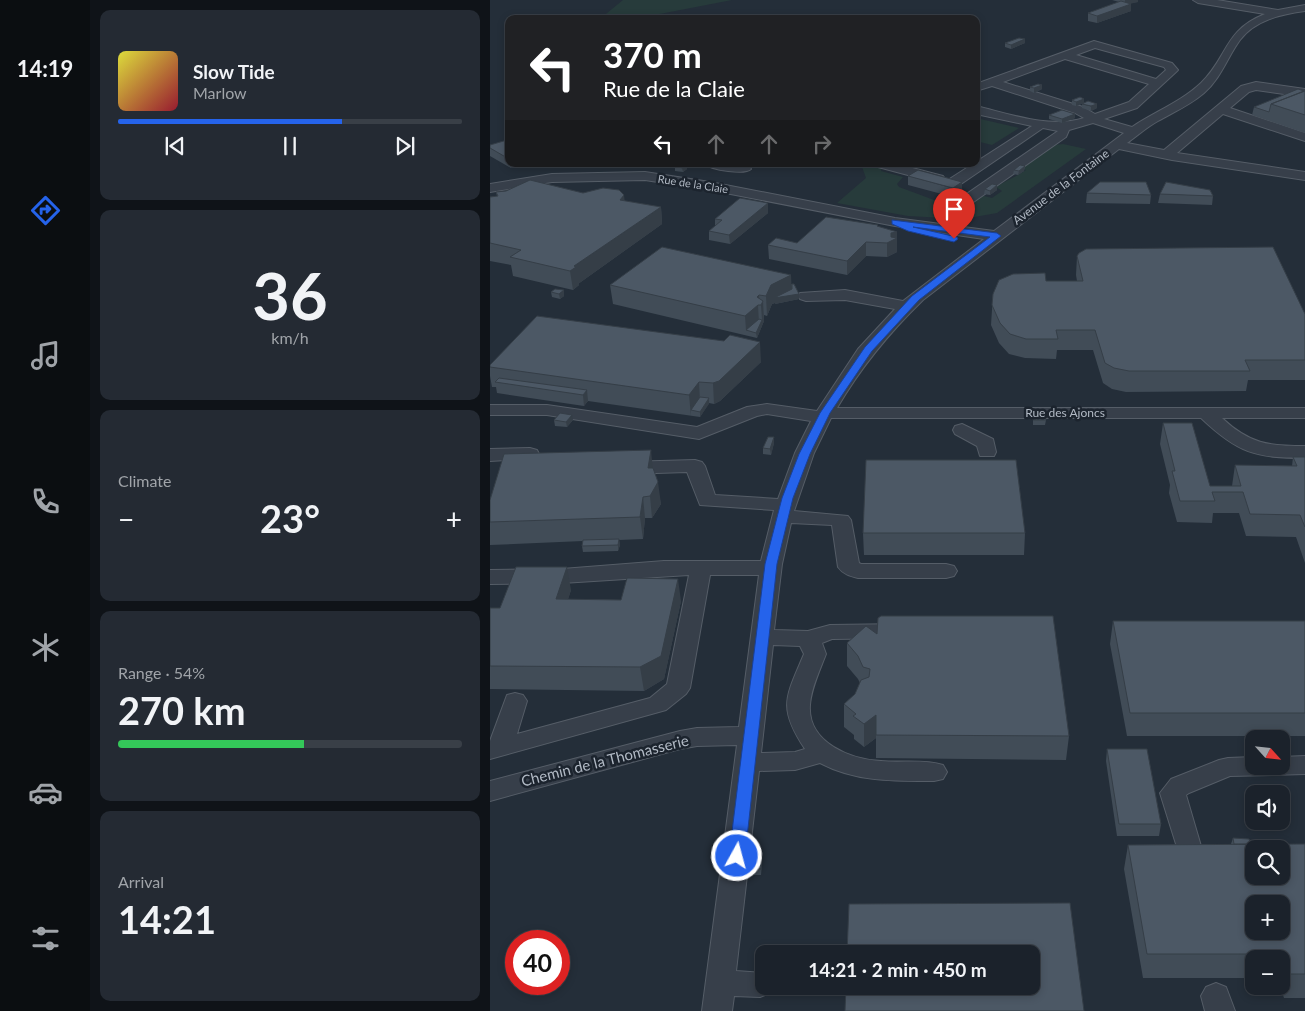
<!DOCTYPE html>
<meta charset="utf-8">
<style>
:root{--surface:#1b222b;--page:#242a33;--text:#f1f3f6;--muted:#a0a4a9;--line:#393f47;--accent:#2563eb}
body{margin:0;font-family:Lato,sans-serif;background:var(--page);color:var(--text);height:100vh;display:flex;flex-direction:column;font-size:19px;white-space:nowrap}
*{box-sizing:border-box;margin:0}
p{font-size:16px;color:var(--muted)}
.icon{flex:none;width:28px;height:28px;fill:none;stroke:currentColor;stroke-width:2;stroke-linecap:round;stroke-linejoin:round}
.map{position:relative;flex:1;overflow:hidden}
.panel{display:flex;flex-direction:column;gap:10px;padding:10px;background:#0f1318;width:400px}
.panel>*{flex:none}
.guide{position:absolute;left:15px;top:15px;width:475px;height:152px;border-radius:10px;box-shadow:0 2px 8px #0003,0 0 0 1px var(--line);background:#202124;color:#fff;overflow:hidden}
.needle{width:32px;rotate:117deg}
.controls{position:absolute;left:755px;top:730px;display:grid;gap:10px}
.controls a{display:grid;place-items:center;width:45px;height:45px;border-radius:10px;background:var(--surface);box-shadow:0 2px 8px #0003,0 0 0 1px var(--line);font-size:25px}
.speed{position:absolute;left:15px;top:930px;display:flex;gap:10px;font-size:25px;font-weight:700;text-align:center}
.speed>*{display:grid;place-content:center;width:65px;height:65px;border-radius:50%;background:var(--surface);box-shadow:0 2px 8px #0003,0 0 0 1px var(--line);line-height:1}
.speed .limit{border:8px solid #d22;background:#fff;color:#111}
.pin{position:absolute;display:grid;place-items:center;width:42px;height:42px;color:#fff;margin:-51px -21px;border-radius:50% 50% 50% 0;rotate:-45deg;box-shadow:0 0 5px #0007}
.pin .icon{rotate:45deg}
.me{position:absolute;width:55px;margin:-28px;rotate:7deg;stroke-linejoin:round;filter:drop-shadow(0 0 4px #0008)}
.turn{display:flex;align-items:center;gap:18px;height:105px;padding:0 15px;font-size:22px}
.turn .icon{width:65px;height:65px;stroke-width:2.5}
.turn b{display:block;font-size:35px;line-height:42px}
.lanes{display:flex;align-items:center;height:48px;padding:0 15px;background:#0003;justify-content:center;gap:25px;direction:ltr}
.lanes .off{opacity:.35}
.big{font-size:38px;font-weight:700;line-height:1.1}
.panel .card{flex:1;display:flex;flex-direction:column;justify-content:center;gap:8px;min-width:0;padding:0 18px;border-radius:10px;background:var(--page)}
.panel .dial{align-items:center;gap:0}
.dial b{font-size:65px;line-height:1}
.song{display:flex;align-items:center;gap:15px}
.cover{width:60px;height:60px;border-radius:8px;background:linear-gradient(135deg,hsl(60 70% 55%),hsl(350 70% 35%))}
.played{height:5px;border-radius:2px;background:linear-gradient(90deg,var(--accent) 65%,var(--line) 65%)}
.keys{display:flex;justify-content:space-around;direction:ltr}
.heat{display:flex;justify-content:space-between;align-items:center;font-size:28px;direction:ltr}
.charge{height:8px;border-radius:4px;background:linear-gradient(90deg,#34c759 54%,var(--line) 0)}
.trip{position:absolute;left:265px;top:945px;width:285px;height:50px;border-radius:10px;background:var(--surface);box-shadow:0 2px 8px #0003,0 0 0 1px var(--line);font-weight:700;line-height:50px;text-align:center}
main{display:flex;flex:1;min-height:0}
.tab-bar{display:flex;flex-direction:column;width:90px;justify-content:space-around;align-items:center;background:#0b0e11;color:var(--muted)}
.tab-bar .icon{width:35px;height:35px}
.tab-bar .current{color:var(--accent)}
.tab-bar b{font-size:22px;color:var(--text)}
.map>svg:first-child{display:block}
.green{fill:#273b3b}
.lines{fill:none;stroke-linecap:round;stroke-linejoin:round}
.minor-casing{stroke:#555d67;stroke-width:2}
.minor{fill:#373f4a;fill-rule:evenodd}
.wall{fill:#414c57}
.shaded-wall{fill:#353e47}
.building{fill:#4c5865;stroke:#353e47;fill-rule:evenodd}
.route{fill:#2563eb;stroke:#184099}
.labels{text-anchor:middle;stroke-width:5;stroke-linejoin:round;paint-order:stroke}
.far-street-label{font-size:11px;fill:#b2bac5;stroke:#1c242e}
.street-label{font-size:12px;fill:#b2bac5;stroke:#1c242e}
.near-street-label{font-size:15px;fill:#b2bac5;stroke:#1c242e}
</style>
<main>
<nav class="tab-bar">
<b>14:19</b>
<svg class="icon current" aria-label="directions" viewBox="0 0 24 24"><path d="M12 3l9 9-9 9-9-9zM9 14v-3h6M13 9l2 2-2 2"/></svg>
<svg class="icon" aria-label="music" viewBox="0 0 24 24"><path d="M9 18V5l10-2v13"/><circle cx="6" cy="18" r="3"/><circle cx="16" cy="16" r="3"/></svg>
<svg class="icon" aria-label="phone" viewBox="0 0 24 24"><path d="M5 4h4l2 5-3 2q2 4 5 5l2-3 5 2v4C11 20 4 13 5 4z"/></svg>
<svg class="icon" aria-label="climate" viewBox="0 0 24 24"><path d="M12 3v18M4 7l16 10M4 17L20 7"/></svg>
<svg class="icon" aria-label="car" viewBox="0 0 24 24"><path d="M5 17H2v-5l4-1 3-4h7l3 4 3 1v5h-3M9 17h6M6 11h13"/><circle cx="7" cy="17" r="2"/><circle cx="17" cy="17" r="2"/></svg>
<svg class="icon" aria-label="filters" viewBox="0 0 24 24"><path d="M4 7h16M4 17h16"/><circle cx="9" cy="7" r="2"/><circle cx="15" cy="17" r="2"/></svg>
</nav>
<section class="panel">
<div class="card">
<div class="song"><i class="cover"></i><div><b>Slow Tide</b><p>Marlow</p></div></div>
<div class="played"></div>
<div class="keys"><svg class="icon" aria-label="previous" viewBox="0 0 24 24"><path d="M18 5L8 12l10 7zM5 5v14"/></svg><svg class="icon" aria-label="pause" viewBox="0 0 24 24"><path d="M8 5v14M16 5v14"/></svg><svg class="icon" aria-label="next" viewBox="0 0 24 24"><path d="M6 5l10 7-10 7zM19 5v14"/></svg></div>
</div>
<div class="card dial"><b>36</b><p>km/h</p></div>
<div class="card"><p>Climate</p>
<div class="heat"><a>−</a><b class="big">23°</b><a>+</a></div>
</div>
<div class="card"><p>Range · 54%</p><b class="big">270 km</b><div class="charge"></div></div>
<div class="card"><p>Arrival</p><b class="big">14:21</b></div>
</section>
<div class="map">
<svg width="815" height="1011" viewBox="0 0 815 1011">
<rect width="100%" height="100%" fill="#242e39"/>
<path class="green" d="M133 0H242L149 18H111Z
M486 118 525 127 529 128 502 145 486 141Z
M573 144 596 149 507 213 473 219 418 216 347 203 376 178 371 164H380L392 168 391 171 413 177 407 184 409 187 463 207 490 195 502 198 512 191 506 187C517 180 526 177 536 170L530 168 564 145Z"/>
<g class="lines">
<g class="minor-casing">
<path id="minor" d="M703 0H727L788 10 815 5V11C792 14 765 20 750 40 737 58 731 78 714 93 700 105 684 112 668 121 657 127 647 136 637 143L674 150 751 86 766 82 815 89V97L766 90 759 92 740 108 815 133V141L733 114 687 153 815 172V180L682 160 629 149 433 300C399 333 371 367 347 408H815V418H732C760 444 778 446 815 446V458C765 458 748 453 711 418H341L324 453 304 511 358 516 361 520 369 563 371 564H456L464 566 467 571 464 576 456 578H368C360 576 353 574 348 567L342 525 301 523 292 564 284 630 318 631 340 625 414 624 422 626 425 631 422 636 414 638 342 639 332 643 336 654C330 670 321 688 320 705 317 743 362 760 391 761 412 763 434 759 453 765L457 772 453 779 444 781C404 781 366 782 330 763L305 770 269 771 246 971 274 973V986H284L280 993 270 997 244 996 242 1011H212L247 745 207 746 190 749 0 801V781L190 731 207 728 249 727 269 575H220L200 688 196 694 176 710 0 759V741L17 695 25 693 33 695 37 701 27 734 160 698 177 684 199 575 72 583 0 584V570L72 569 174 561H271L284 510 210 505 197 472 135 474 128 472 125 468 128 464 135 462 205 460 212 462 215 466 225 495 288 499 305 453 321 421 277 414 267 416 209 439 57 415H0V405H57L207 427 257 407 277 404 327 411 368 349 405 309 355 300 316 301 310 299 308 296 310 293 355 290 413 301 494 239 405 226 220 190 155 180 62 182 0 192V184L62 174 155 172 220 182 405 218 504 231 634 133 603 123 579 130 576 137 472 210H462L460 207 462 204 568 131 553 128 468 186H458L456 183 458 180 542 126 486 114V106C520 114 560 129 594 118L585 113 502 86 486 91V84L604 41 682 63 688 70 686 72 647 108 614 119 642 127C664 112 691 102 711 83 738 57 734 30 775 14L708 3ZM605 48 674 67 676 70 666 79 586 55ZM575 59 659 84 639 102 605 114 593 107 513 82ZM283 645 310 646 314 654C296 697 287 707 315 749L305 752 271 753Z
M215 164H246L259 166 261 169C255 175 221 170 215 164Z
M386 164H407L453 176 455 179 448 183 388 167Z
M472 424 503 439 506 452 504 456H490L487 446 465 434 463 430 465 426Z
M40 448 47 450 49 454 47 458 0 461V449Z
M815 756V774L740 776 699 793 696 795 713 853 709 860 700 864 691 860 670 793 681 779 729 760 738 758 764 757V766H791V757Z
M726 983 736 987 745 1011H715L711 996 716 987Z"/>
</g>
<use href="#minor" class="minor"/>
</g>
<path class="wall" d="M622 0H648V2L640 3 641 4V11L607 23 598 21V13L629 2Z
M515 43H535L521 49 515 47Z
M552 85V89L544 93 540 91V87Z
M814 91H815V133L762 115 764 107Z
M594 99V103L586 106 582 105V100Z
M592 104 607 108 601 111 592 108Z
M559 115 585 118 572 123 559 119Z
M19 141V164H49L21 168 0 156V145Z
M196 164 197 169 193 172 185 171V166Z
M535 166 534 171 528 175 523 174 524 170Z
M418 176 472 191 463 197 418 185Z
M495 189 507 190 500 195 494 194Z
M6 192 93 193 134 195V201L171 207 172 224 88 284 89 285 83 290 23 276 21 265 0 261V197L7 196Z
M597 193 661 195 660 204 596 203Z
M670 194 723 196 722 205 668 203Z
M278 203V213L240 244 219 240V231L225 226V219Z
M388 227 407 238V252L397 257 376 256 357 275 279 259 278 245 307 243Z
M587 256 815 314V380H758L756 391 636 392 622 389 613 383 603 350H567L566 359 535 358 519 354 509 343 501 325 503 294 556 281H587L586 275Z
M302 284 309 294V299L285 304V303L282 304 277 316 274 315V321L267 338 123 304 120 285Z
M65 289 74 296 70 299 62 297 61 292Z
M271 362 230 401 224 404 219 403 210 417 98 401 94 406 7 393 6 387H2L0 376V365Z
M543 416 556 420 555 425H543Z
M64 420H83L77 427 65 426Z
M673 423 720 486H742L745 465 802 466 803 457H815V563L806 537 756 536 749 513H723L722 523 687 522 679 493 680 485 670 444Z
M284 437V443L281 455 273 454V448Z
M163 468 171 504 162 518H155L153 539 129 540 130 545 128 551 93 552 92 546 93 541 0 545V500Z
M373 533H535L534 555H374Z
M81 590 78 599 191 601 174 679 154 691 0 689V608H10Z
M623 621H815V736H637L620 644Z
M387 634 579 736 576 760 386 758V738L374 747 364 739V735L354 727V704L365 694 370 683 368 679 357 666V643Z
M617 749 671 824 669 836H627L616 761Z
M743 838 761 844H815V998H794L790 986H791V959H764V978H653L634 869 638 845 741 844Z
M272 857V864L271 875H264V869Z"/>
<path class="shaded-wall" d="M635 0H648V2L635 5Z
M641 4V11L607 23V16Z
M535 39V43L521 49V45Z
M552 85V89L544 93V88Z
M594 99V103L586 106V102Z
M607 104V108L601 111V106Z
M585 114V118L572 123V119Z
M20 164H49L21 168Z
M196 164 197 169 193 172 192 168Z
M535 166 534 171 528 175 529 171Z
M472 182V191L463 197V188Z
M507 185V190L500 195V191Z
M134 195 136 212 130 200Z
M278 203V213L240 244 239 235Z
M171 207 172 224 88 284 89 285 83 290 80 271 84 266Z
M407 232V252L397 257V243L401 233Z
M376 242V256L357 275V261Z
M301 275 302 294H309V299L285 304V303L282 304 277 316 276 296 281 285Z
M74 290V296L70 299 69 294Z
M269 295 270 305H268L269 324 256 330 255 316 267 297Z
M273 301 274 321 267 338 266 333 272 320 271 305Z
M270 342 271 362 230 401 224 404 223 383Z
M209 382 210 402 201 410V416L199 395Z
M97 390 98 401 94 406 93 395Z
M219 398V404L210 417V412Z
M82 415 83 420 77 427 76 422Z
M284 437V443L281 455 280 449Z
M161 450 163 471 158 468Z
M168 482 171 504 162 518 160 496Z
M153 497 155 518 153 539 150 517Z
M129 539 130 545 128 551V545Z
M77 567 81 590 71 622 66 599Z
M188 579 191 601 174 679 154 691 150 667Z
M386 715V738L374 747V724Z"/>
<path class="building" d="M631 1 641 4 607 16 598 13Z
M529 38 535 39 521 45 515 43Z
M548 84 552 85 544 88 540 87Z
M808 89 814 91 781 104 779 112 764 107Z
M815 91V115L781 104Z
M590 97 594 99 586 102 582 100Z
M598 101 607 104 601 106 592 104Z
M572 110 585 114 572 119 559 115Z
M17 140 19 141V159L0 148V145Z
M188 164H196L192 168 185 166Z
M530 165 535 166 529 171 524 170Z
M428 170 472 182 463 188 418 176Z
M40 180 93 193 113 188 129 190 134 195 130 200 171 207 84 266 86 267 80 271 20 257 31 250 0 243V197L8 196 6 192 16 191Z
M610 182H656L661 195 597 193Z
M676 182 720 190 723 196 670 194Z
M502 184 507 185 500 191 495 189Z
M250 198 278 203 239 235 219 231 232 220 225 219Z
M336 217 388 225 387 226 404 231 407 232 401 233V237L407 238 397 243 376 242 357 261 278 245 286 238 307 243Z
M172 247 301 275 281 285 276 296 269 295 267 297 273 301 271 305H268L255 316 120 285Z
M783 247 815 314V360H755L760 371H639L624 368 615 363 605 330H566L568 339H536L520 334 510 323 502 305 503 294 509 280 523 274 555 273 556 281H593L587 256 589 253 596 249Z
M302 284H304L309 294 284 298 302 289Z
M65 289 74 290 69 294 61 292Z
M47 316 234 341 240 335 270 342 229 381 223 383 209 382 199 395 0 367V365Z
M269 319 272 320 266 333 256 330Z
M9 378 97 390 93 395 5 382Z
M210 397 219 398 210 412 201 410Z
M70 413 82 415 76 422 64 420Z
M543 416H555L556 420H543Z
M673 423H702L720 486H751L745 465 807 466 803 457H815V527L810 515 760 514 753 492H722L725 501H690L682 471H685Z
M278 437H284L280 449 273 448Z
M161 450 158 468H163L168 482 160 496 153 497 150 517 0 522V500L14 454Z
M376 460H526L535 533H373Z
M129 539 128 545 92 546 93 540Z
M26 567H77L66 599 131 600 137 578 188 579 171 656 150 667 0 666V608H10Z
M391 616H563L579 736 386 735V715L374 724 363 716 366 714 354 704 365 694 371 680 379 677 380 669 373 667 368 656 357 643 376 626 387 634 388 618Z
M623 621H815V713H640Z
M617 749H657L671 824H629Z
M743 838 759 839 761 844H744Z
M815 844V974H800L794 954H657L638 845ZM764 849H791V876H764ZM764 904H791V931H764Z
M272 857 271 869H264L265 858Z
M580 903 594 1011H355L356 986H541V954H357L359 904Z"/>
<path class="route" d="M402 220 507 233 511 236 429 300 382 351 340 413 320 454 303 498 287 564 255 856 253 860 247 862 242 860 239 856 275 564 292 498 309 454 330 413 375 347 422 296 500 237 423 227 467 237 468 239 464 242 418 231 402 224Z"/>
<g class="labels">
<g class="far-street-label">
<text transform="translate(203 184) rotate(9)" y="4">Rue de la Claie</text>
</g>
<g class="street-label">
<text transform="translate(571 187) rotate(-37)" y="4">Avenue de la Fontaine</text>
<text x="575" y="417">Rue des Ajoncs</text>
</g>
<g class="near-street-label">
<text transform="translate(115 761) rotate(-14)" y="5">Chemin de la Thomasserie</text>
</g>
</g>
</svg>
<div class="controls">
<a><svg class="needle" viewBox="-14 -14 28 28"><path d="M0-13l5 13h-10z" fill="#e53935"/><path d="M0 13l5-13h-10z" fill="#a0a4a9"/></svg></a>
<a><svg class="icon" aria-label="sound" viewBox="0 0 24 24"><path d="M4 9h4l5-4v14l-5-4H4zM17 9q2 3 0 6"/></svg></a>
<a><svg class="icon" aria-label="search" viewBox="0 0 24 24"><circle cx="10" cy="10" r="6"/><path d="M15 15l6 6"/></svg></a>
<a>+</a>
<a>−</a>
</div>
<div class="speed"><div class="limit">40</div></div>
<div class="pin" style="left:464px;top:239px;background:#d93025"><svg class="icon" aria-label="arrive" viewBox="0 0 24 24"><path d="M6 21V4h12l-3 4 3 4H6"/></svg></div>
<svg class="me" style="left:247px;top:856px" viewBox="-20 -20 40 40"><circle r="17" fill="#2563eb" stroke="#fff" stroke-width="3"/><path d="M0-11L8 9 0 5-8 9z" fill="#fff"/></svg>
<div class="trip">14:21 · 2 min · 450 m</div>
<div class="guide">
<div class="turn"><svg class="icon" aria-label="left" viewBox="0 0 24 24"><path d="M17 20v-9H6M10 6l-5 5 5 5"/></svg><div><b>370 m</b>Rue de la Claie</div></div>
<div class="lanes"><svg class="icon" aria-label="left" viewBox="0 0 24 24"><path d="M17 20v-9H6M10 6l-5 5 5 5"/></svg><svg class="icon off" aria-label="ahead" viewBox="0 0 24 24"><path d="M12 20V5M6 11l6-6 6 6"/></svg><svg class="icon off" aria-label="ahead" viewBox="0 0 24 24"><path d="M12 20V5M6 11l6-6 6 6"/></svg><svg class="icon off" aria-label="right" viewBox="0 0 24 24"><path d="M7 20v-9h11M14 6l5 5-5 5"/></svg></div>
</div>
</div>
</main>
